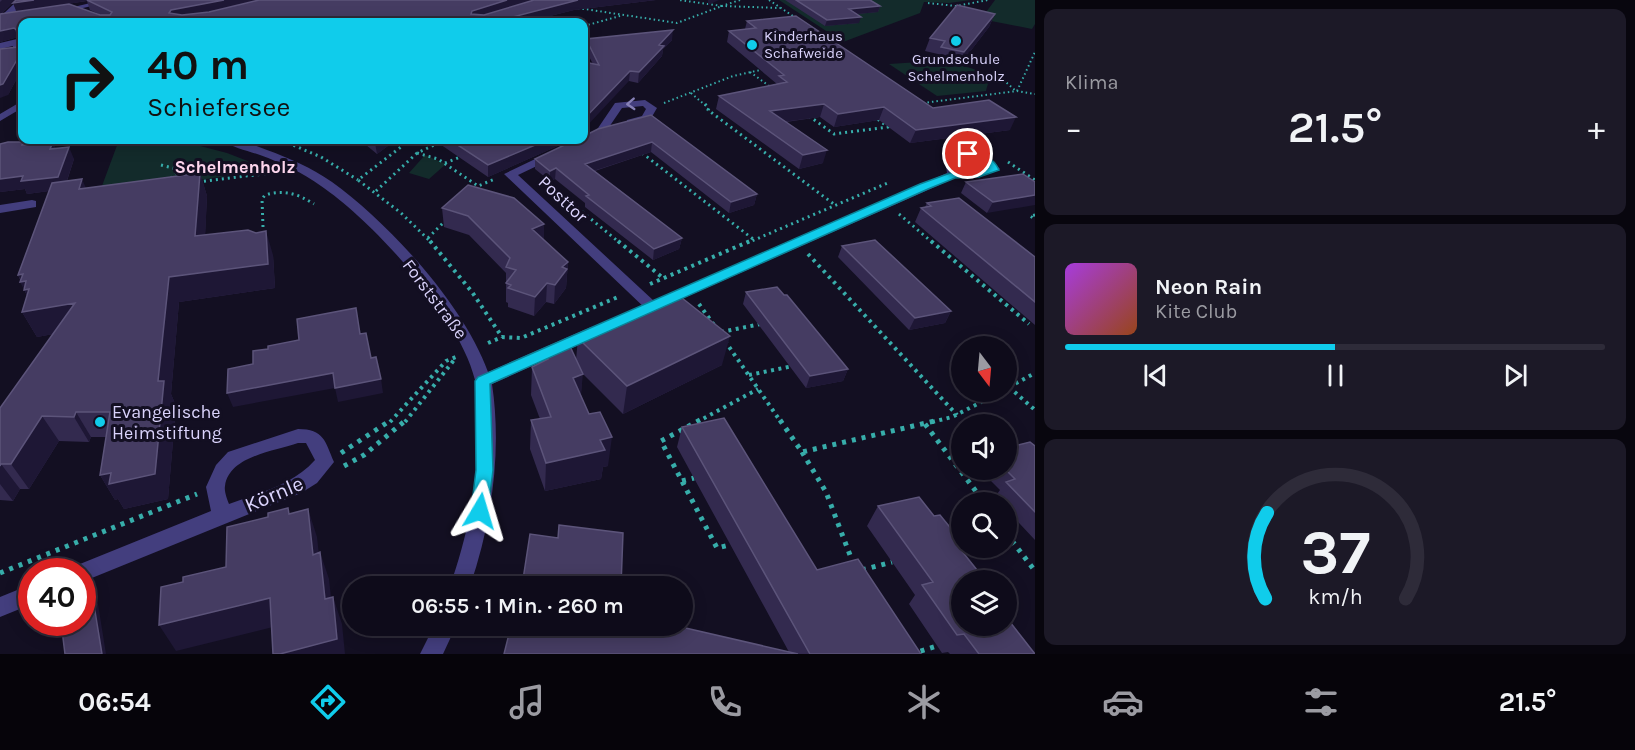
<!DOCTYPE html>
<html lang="de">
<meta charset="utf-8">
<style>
:root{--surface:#0e0b1a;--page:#1c1927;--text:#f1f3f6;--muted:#9b9ba2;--line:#2e2b39;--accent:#10cceb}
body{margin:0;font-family:Karla,sans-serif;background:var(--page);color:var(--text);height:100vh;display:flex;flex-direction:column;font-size:22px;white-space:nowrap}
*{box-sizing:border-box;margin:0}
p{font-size:20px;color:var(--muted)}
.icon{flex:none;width:33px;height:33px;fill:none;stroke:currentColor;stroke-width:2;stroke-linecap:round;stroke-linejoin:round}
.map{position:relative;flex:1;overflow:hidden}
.panel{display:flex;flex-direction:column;gap:9px;padding:9px;background:#08060e;width:600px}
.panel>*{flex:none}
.top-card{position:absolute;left:18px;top:18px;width:570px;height:126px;border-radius:12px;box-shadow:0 3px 15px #0003,0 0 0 2px var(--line);background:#10cceb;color:#111;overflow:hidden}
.needle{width:39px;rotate:164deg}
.fabs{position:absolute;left:951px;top:336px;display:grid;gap:12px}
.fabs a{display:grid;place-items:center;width:66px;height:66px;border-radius:50%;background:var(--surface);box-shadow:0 3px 15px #0003,0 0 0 2px var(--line);font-size:30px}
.speed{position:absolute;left:18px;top:558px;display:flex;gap:12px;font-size:30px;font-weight:700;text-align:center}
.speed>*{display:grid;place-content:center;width:78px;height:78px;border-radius:50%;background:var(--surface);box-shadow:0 3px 15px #0003,0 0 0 2px var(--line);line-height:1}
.speed .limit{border:9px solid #d22;background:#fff;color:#111}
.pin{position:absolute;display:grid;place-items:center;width:51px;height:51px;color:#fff;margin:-26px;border:3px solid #fff;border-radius:50%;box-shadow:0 2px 6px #0007}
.me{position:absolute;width:66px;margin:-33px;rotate:7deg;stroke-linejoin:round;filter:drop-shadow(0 0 4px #0008)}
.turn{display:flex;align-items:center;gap:21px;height:126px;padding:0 30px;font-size:27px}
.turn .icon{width:78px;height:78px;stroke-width:2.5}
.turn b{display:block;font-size:42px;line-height:51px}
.big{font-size:45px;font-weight:600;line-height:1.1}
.panel .widget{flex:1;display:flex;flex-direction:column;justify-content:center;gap:9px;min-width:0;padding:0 21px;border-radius:12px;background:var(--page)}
.panel .dial{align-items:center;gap:0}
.dial svg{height:156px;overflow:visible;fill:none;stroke:var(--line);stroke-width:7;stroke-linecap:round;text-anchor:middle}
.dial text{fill:var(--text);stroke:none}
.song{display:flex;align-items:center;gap:18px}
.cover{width:72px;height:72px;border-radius:9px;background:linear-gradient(135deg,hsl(280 70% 55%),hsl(20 70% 35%))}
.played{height:6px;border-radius:3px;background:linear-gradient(90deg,var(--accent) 50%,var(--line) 50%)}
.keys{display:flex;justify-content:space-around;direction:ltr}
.heat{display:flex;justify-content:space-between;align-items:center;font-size:33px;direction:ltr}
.trip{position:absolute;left:342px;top:576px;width:351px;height:60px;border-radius:30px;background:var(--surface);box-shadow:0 3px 15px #0003,0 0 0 2px var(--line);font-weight:600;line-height:60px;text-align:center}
.tabs{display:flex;height:96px;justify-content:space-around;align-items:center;background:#06040a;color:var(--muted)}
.tabs .icon{width:42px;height:42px}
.tabs .on{color:var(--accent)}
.tabs b{font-size:27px;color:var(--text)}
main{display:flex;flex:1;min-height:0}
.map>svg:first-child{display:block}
.green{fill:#132b2b}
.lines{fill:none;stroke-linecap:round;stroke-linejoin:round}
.path-far3{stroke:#37adaa;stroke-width:2;stroke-dasharray:1.5 3;stroke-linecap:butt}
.path-far2{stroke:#37adaa;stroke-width:3;stroke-dasharray:2 4;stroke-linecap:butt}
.path-far1{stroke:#37adaa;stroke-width:4;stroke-dasharray:3 4.5;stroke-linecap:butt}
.path{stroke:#37adaa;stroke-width:5;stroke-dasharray:4 6;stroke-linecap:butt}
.minor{fill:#433e7e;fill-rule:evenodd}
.wall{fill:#332a4f;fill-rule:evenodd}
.shaded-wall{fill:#1e1735}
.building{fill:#453c62;stroke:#5c547a;stroke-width:1.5}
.oneway{stroke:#8781b7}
.route{fill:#10cceb;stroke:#0a8599;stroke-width:1.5}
.poi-dot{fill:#10cceb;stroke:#130f22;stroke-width:2}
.labels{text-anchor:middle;stroke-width:6;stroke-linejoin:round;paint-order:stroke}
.far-poi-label{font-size:15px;fill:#dad3fc;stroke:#130f22;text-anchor:start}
.far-quarter-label{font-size:18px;font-weight:bold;fill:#fcd5ec;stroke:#130f22}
.street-label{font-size:18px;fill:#dad3fc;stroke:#130f22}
.poi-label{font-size:18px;fill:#dad3fc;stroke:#130f22;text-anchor:start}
.near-street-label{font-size:21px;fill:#dad3fc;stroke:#130f22}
</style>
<main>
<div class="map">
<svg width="1035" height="654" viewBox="0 0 1035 654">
<rect width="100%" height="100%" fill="#130f22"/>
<path class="green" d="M779 0H971L949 3 924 2 920 13 843 42Z
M995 0H1035V24L1032 29 981 19Z
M936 61C947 63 980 67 987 77 990 81 987 86 986 91L937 96 889 64Z
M119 140H177L227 153 271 170 99 194Z
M425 155 446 164 429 179 409 173Z"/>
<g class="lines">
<path class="path-far3" d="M740 0 722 6 780 8
M769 0 796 18
M928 3 956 6 988 0
M578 8 677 23 722 6 679 0
M584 26 620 16
M750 72 772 88
M1002 72 1001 78 1016 91
M1017 91 1035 52
M691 93 706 106
M664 103 733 76 765 69
M923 103 1017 91 1035 94"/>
<path class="path-far2" d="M705 104 709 108 708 110 835 205
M809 116 834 134 888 127 876 118
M410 140 358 180 401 213 432 243
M420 140 434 143
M288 143 321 157 358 180
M417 153 438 159 478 186 495 179
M642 153 753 239
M1008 162 1035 180
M445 163 463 156
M161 165 180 170 171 178
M545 181 620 243
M198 182 271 173
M376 191 417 153 445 140
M899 214 933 243
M1035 215 1030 216 1035 219
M263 227 262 199 265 195C284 189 298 194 314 204
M428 238 447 219
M747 243 890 182"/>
<path class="path-far1" d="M430 241 472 292 502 337
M618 241 663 278
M931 241 1029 324
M808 254 957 415
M650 284 750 241
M699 304 714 325
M721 332 761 324
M725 341 781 422
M488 343 502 337 521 338 618 297
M749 375 793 366
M1009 387 1035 410
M1009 387 1035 373
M390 422 446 361 456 357
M405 422 454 360
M697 422 758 389
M932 422 952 417 1001 392"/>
<path class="path" d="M700 420 661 441 717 548 729 545
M780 420 802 452 939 420
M925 424 984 502
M802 452 826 492 853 563
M341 453 391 420
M344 466 364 455 406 420
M682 481 694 478
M1006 533 1035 571
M862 570 892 562
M0 573 197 494
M911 654 937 646"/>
<path class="minor" d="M18 0H26L6 21H0V17Z
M103 0H118L61 13 57 11Z
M17 39 21 42V55L0 58V52L13 51V46L0 49V43Z
M645 100 657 108 650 120 627 124V120L642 116 646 109 643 106 622 108 605 133 601 134 596 131 615 103Z
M22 101V108L0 121V114Z
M584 137 588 140 587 142 518 175 654 301 947 173 945 159C962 143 988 152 1000 169L979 177 955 178 652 312 647 310 504 174 575 140H584ZM963 158 977 159 987 167 978 171H958L957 160Z
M223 140C238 138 252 144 267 150 289 158 312 168 332 182 390 224 464 305 488 372L591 327 596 326 604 331 601 335 492 384C502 451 492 522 470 586H450C470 530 489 439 475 380 460 317 374 222 321 186 303 173 282 163 260 155 249 151 232 148 223 140Z
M32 200 36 201V207L0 213V205Z
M298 429C324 429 325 441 334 462L317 483 301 493 82 582V572H72L75 566 211 511 206 487 216 465 228 452ZM298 443H306L315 460C293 485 259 493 229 504 227 499 224 491 225 486 229 456 275 451 298 443Z
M32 584V604L0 617V597Z
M434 626H456L443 654H420Z"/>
</g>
<path class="wall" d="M0 0H16L1 14 17 12 13 3 16 0H257L237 6 259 0H656L574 10 526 22H22V69L8 95 18 47V37L0 42ZM87 1 90 10 101 15 53 6Z
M785 0H870L880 6 878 12 857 14 859 23 825 26Z
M995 14 989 27 959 66 936 61 938 54 925 51 930 38Z
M747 21 933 108 1010 130 910 143 879 120 834 127 820 117 786 122 823 163 799 169 716 109 719 96 777 84 727 42 729 31 745 29Z
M586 39 672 40 663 49 662 56 638 83 629 81 593 64 585 49Z
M651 115 757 194 754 205 729 213 651 152 595 171 682 238 679 249 653 260 585 207V203L555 179 550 181 535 169V159Z
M360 140H396L377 154Z
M434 140H571L488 177Z
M0 144 56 148 74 159 67 181 86 188 200 173 207 196 205 235 273 255 275 288 179 302 171 394 176 406 168 499 124 509 118 499 115 500 100 475 106 437H91L89 442 59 441 29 489H20L13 501 0 500V408L53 334 37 337 22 312 27 296 18 275 49 191 27 194 25 189 0 192Z
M1023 174 987 213 961 193 966 182Z
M927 203 1035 257V325L915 222 921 208 925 207Z
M442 208 544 240 568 262 566 288 554 304 546 302 534 316 508 307V303L506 302V273L469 235 444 227Z
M842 246 951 311 945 323 909 330 838 257Z
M746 292 848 369 843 381 806 388 743 304Z
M578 338 722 365 623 414 582 373 581 395 608 466 603 467 601 479 545 491 530 449 531 420 540 419 531 395 532 367 542 362 543 353 576 360Z
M682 427 817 570 921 654H504L789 652 677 447Z
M1035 446V540L1006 509V502H1000L995 497 1000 490 980 470H1006Z
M878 506 934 516 966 548 963 552 977 570 974 574 1035 654H950L948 652 942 653 909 604 915 595 867 526Z"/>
<path class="shaded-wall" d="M2 0H16L0 15V2Z
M34 0H91L17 13 13 3Z
M224 0H257L220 11 174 20 169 13 171 10Z
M507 0H536L472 20 471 14 472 11Z
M574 0H656L574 10 526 22H501V20Z
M708 0H719L708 5Z
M880 6 878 12 847 15 849 9Z
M995 14 989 27 959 66 964 52Z
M861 17 859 23 825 26 827 20Z
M14 28 18 37 0 42V31Z
M673 30 672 40 663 49 662 56 638 83 639 72 659 45Z
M22 51V69L8 95 0 98V85Z
M630 71 629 81 584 129V119Z
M824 104 820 117 767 124 770 111Z
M884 107 879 120 834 127 838 114Z
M1016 117 1010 130 910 143 916 130Z
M380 140H396L377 154 375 143Z
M547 140H571L488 177V165Z
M53 142 58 154 50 149Z
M652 142 651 152 584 174 585 164Z
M69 147 74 159 64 189 27 194 25 189 0 192V179Z
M827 150 823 163 799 169 803 155Z
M556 168 555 179 550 181V171Z
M200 173 207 196 204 260 195 236Z
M82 179 92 202 79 189Z
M757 194 754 205 729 213 731 202Z
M1035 195V205L987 213 993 202Z
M544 224V243L532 229Z
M266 231 273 255 275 288 179 302 171 394 176 406 168 499 124 509 118 499 115 500 100 475 111 473 158 381 169 277Z
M682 238 679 249 653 260 654 249Z
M568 262 566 288 554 304 555 285 562 267Z
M23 274 75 303 88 328 37 337 22 312 35 310 20 282H22L18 275Z
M547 283 546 302 534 316 535 297Z
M951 311 945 323 909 330 915 318Z
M730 336 722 365 623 414 627 386Z
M848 369 843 381 806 388 810 376Z
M333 373 381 379 383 393 338 402 335 388 233 407 227 393Z
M583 374 580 402 573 378Z
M76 412 91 437 89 442 74 417Z
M42 416 59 441 29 489 11 464Z
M612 437 608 466 603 467 601 479 545 491 546 463 600 440Z
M1 464 20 489 13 501 0 484V466Z
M308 509 317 537 322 582 313 555Z
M320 552 329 579 334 626 325 599Z
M333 597 342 624 345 654H280Z
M270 598 281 625 176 651 159 625Z
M93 599 98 604 106 654H102Z"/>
<path class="building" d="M16 0H34L13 3Z
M87 0H224L171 10 169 13 182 15 209 12 259 0H507L472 11 471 14 484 15 534 0H578L501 20 506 22H22V51L3 84 0 85V49L18 47 19 32 14 28 0 31V14L69 4 100 15H110L112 12Z
M796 0H870L880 6 849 9 861 17 827 20Z
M957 5 995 14 964 52 941 47 945 41 930 38Z
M796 16 933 108 989 100 1016 117 916 130 884 107 838 114 824 104 770 111 827 150 803 155 719 96 787 82 779 76 784 75 729 31 756 28 747 21Z
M673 30 659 45 664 46 639 72 630 71 584 119V62L599 65 586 39Z
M651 115 757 194 731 202 652 142 585 164 682 238 654 249 586 196 589 195 556 168 550 171 535 159 575 140H584V136L598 129Z
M372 140H380L375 143Z
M450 140H547L488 165Z
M8 142H23L22 145 53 142 50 149 69 147 58 177 21 181 23 176 0 179V144Z
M200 173 195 236 248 230 256 233 266 231 268 264 169 277 158 381H164L155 474 109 484 111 473 100 475 110 412H76L74 417 42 416 11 464H1L0 466V408L75 303 22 312 29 289 24 290 26 281 20 282 23 274 18 275 52 183 82 179 79 189Z
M1023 174 1035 182V195L993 202 966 182Z
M468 185 514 198 544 224 532 229 568 262 562 267 567 269 555 285 547 283 535 297 508 288 511 285 506 283 516 270 506 267 510 258 468 216 442 208Z
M959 198 1035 257V302L921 208 931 206 927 203Z
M875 240 951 311 915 318 842 246Z
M777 287 784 295H787L848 369 810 376 746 292Z
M677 294 730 336 627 386 578 338Z
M356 308 360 334 366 333 371 358 376 357 381 379 335 388 333 373 227 393 228 369 253 364V351L268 349V346L299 340 297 319Z
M568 342 583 374 573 378 589 414 600 412 612 437 600 440 605 450 546 463 531 420 551 417 532 367 548 359 543 353Z
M724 418 817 570 858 559 921 654H810L682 427Z
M1030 442 1035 446V512L1006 482 1015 479 1006 470V448Z
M919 497 934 516 940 515 962 542V548H966L961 550 977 570 972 572 978 580H962V626H1006V617L1035 654H979L964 634 957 635 922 585 933 582 878 506Z
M288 508 289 514 308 509 313 555 320 552 325 599 333 597 337 639 280 654H273L270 598 159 625 161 587 183 582V577L226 567 227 527 268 517V513Z
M559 525 623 533 621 586H522L530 534 558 538Z
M93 599 102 654H65L61 622H82V603Z
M511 626H677L798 654H504Z"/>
<defs><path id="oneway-chevron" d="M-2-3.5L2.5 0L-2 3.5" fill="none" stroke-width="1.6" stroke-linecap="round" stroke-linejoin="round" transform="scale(1.5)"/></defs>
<use class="oneway" href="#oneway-chevron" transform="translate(631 104) rotate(177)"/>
<path class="route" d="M968 151C982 154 993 156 999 170L979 177 955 178 928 189 490 384 493 470 488 511 486 516 480 518 474 516 471 511 476 470 475 381 478 377 920 184 953 172 988 168 980 160 964 156 962 154Z"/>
<g class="poi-dot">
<circle cx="956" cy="41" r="6"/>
<circle cx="752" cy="45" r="6"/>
<circle cx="100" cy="422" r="6"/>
</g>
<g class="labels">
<g class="far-poi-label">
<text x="764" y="41">Kinderhaus<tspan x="764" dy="17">Schafweide</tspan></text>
<text x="956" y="64" text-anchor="middle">Grundschule<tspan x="956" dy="17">Schelmenholz</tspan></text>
</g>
<g class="far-quarter-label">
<text x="235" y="173">Schelmenholz</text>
</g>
<g class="street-label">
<text transform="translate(563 199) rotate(43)" y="6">Posttor</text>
<text transform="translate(435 299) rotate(53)" y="6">Forststraße</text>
</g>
<g class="poi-label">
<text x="112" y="418">Evangelische<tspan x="112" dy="21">Heimstiftung</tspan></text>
</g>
<g class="near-street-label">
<text transform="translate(274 494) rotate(-23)" y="7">Körnle</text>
</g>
</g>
</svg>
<div class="fabs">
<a><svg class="needle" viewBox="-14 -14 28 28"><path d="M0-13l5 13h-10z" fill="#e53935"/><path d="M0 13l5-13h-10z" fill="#9b9ba2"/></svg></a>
<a><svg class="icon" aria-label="sound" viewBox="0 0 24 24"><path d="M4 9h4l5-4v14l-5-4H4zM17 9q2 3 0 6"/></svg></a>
<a><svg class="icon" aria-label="search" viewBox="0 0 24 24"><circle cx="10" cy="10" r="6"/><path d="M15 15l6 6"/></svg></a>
<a><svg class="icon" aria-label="layers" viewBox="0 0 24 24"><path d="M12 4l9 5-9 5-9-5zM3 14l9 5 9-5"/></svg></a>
</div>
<div class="speed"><div class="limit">40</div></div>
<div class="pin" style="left:968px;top:154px;background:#d93025"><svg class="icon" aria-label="arrive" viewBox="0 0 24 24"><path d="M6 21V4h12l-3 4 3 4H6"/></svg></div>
<svg class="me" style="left:480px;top:511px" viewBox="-20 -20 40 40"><path d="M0-17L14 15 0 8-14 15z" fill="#10cceb" stroke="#fff" stroke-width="4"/></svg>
<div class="trip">06:55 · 1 Min. · 260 m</div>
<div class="top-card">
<div class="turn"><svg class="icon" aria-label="right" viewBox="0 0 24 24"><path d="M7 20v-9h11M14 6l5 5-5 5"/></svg><div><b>40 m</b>Schiefersee</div></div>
</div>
</div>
<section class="panel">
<div class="widget"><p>Klima</p>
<div class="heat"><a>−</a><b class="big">21.5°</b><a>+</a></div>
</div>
<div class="widget">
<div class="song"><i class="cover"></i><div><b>Neon Rain</b><p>Kite Club</p></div></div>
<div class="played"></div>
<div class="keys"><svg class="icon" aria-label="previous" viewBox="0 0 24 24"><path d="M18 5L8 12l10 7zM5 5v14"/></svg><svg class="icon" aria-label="pause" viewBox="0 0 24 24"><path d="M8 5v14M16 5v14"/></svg><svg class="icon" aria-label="next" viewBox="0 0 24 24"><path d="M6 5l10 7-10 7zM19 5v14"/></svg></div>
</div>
<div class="widget dial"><svg viewBox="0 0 100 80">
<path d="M14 69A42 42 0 1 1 86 69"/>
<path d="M14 69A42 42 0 0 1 15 25" stroke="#10cceb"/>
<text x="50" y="56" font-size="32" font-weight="700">37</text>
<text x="50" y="72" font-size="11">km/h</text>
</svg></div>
</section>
</main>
<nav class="tabs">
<b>06:54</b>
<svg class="icon on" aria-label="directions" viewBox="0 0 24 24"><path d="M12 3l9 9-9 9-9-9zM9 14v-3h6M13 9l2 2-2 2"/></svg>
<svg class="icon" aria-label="music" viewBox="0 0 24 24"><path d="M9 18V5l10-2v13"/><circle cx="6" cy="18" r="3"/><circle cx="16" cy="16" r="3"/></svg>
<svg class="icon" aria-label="phone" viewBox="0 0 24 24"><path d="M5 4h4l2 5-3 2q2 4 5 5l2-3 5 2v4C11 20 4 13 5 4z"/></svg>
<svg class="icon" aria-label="climate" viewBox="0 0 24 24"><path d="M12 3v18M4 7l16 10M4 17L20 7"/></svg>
<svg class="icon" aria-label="car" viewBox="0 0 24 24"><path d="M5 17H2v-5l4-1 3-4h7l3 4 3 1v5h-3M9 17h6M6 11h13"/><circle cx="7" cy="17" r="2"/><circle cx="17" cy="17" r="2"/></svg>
<svg class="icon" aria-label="filters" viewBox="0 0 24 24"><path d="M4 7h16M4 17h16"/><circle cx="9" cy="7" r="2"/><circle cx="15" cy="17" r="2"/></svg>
<b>21.5°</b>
</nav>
